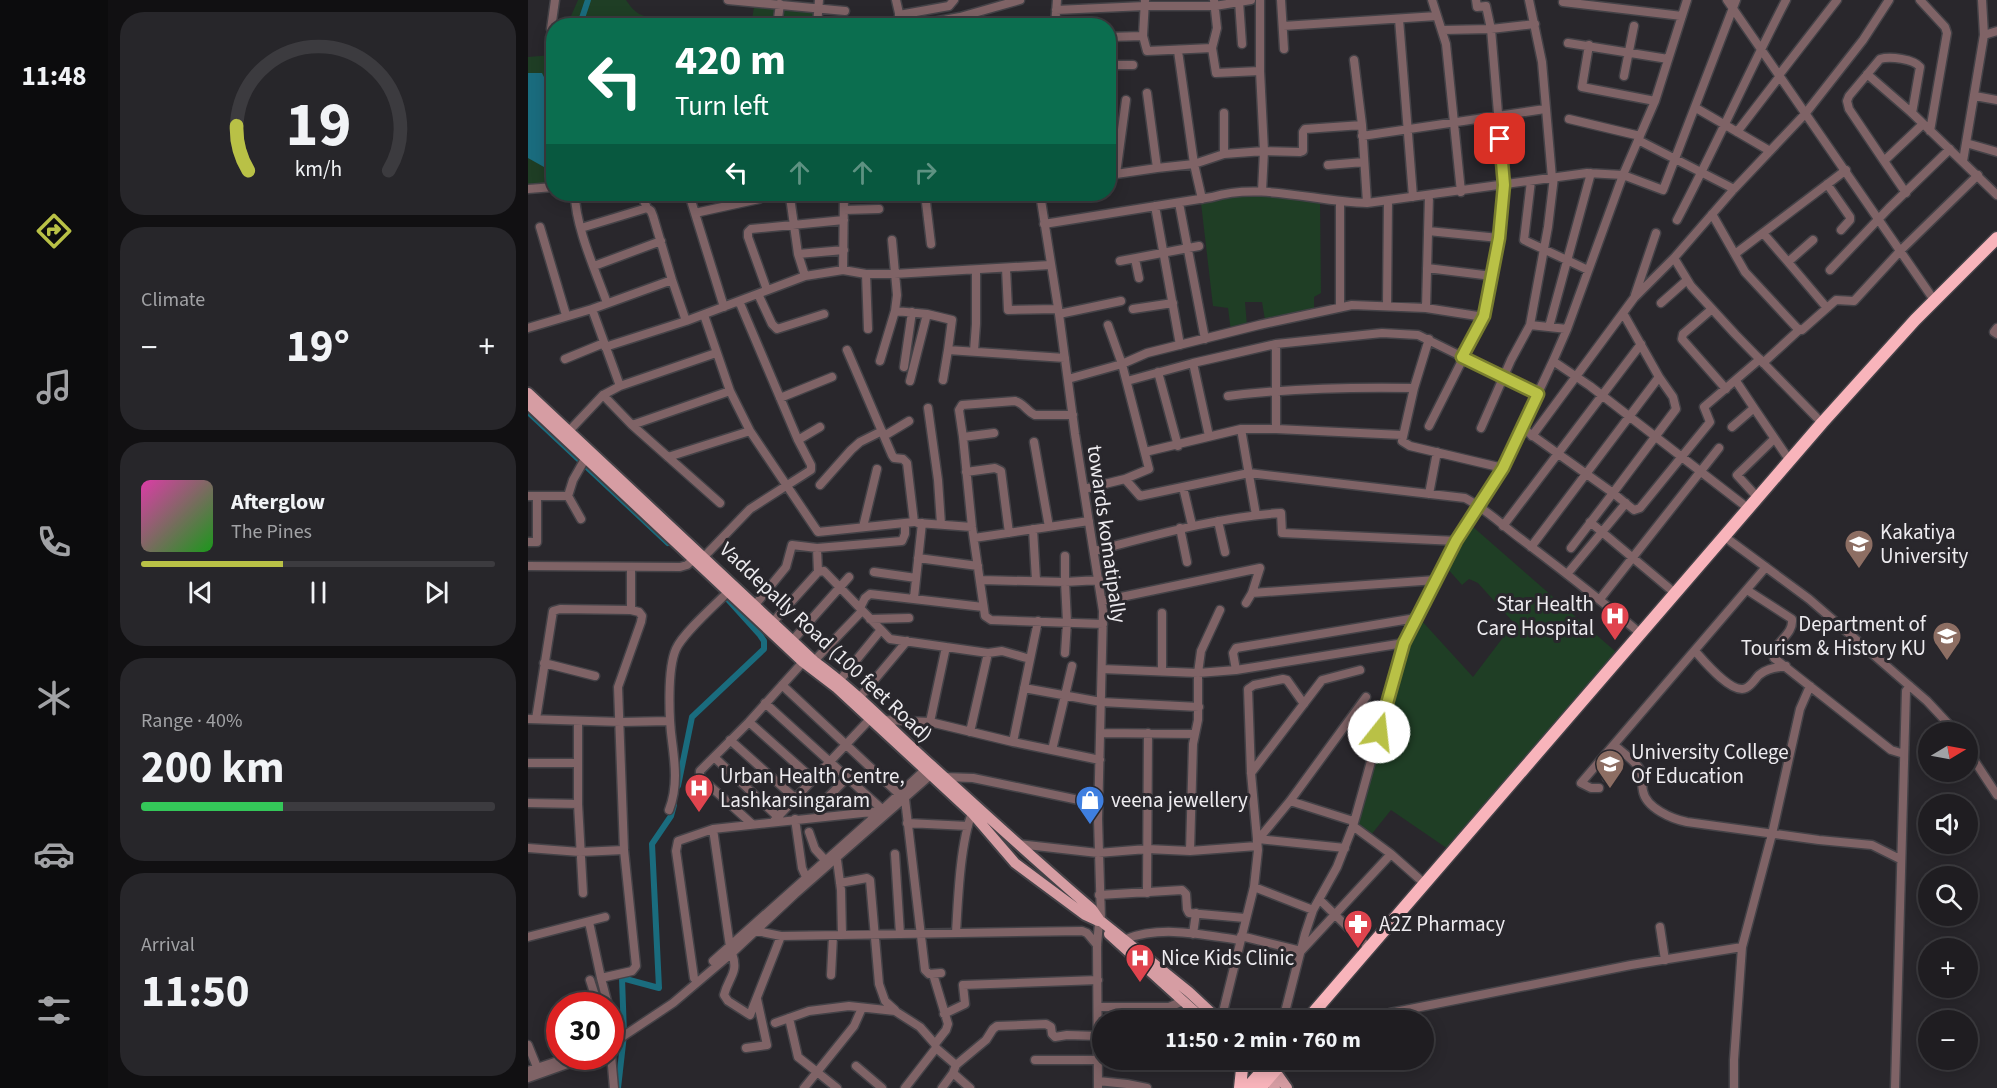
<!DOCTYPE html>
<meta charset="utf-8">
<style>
:root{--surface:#1f1d21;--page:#27262a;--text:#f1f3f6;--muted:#a1a2a5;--line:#3c3b3f;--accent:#b9c146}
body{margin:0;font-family:"Source Sans 3",sans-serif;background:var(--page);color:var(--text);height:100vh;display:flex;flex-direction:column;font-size:22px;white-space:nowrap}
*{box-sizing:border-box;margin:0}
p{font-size:20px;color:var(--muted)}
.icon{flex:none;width:33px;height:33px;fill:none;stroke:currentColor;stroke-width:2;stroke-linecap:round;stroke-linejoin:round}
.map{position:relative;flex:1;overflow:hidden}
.sheet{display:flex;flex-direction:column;gap:12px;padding:12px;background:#111012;width:420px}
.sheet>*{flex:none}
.top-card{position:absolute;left:18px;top:18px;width:570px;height:183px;border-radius:24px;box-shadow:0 3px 15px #0003,0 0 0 2px var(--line);background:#0b6e4f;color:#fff;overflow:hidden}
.needle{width:39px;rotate:80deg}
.tools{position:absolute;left:1390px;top:722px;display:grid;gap:12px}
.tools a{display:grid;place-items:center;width:60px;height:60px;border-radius:50%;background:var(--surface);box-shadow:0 3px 15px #0003,0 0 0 2px var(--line);font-size:30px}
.speed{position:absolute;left:18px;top:992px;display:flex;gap:12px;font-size:30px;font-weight:700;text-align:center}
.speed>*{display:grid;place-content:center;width:78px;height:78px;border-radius:50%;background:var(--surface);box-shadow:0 3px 15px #0003,0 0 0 2px var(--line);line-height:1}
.speed .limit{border:9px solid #d22;background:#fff;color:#111}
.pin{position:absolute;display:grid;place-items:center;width:51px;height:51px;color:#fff;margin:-26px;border-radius:12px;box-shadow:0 3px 9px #0006}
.me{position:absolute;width:66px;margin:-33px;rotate:16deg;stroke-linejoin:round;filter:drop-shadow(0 0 4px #0008)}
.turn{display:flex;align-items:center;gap:21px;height:126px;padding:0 30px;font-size:27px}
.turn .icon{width:78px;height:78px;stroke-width:2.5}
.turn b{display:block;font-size:42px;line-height:51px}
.lanes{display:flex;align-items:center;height:57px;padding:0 30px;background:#0003;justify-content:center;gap:30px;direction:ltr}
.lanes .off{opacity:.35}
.big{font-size:45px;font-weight:700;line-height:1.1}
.sheet .tile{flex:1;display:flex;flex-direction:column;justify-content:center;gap:9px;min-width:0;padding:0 21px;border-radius:24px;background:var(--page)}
.sheet .dial{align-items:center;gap:0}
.dial svg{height:156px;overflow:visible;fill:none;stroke:var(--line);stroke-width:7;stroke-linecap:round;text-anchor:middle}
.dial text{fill:var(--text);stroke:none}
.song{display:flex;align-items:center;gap:18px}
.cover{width:72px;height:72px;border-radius:9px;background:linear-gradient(135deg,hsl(320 70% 55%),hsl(120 70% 35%))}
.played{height:6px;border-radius:3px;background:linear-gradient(90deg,var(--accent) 40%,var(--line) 40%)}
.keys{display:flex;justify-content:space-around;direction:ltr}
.heat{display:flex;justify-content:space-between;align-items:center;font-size:33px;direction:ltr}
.charge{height:9px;border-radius:4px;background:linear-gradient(90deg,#34c759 40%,var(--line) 0)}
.trip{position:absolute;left:564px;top:1010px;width:342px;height:60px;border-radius:30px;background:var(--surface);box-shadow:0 3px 15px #0003,0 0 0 2px var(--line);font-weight:700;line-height:60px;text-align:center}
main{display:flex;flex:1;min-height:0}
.dock{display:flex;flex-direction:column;width:108px;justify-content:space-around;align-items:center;background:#0c0c0d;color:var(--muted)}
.dock .icon{width:42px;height:42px}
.dock .active{color:var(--accent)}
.dock b{font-size:27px;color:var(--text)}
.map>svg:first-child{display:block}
.green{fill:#1f3e25}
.water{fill:#1a6c7e}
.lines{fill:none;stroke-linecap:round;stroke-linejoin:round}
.canal{stroke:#1a6c7e;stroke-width:6}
.minor-casing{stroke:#444247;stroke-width:11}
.major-casing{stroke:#444247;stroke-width:14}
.highway-casing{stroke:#444247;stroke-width:15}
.minor{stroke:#7f6366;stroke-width:8}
.major{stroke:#d69da3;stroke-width:10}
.highway{stroke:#f8b4bb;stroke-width:12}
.route-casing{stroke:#787d2e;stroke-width:15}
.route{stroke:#b9c146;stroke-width:10}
.labels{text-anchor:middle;stroke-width:6;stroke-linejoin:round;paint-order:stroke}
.poi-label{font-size:21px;fill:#edebef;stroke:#29272c;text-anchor:start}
.street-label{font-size:21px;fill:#edebef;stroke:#29272c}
</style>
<main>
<nav class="dock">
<b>11:48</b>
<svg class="icon active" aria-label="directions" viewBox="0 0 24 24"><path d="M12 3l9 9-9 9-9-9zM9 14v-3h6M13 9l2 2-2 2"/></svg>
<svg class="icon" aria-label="music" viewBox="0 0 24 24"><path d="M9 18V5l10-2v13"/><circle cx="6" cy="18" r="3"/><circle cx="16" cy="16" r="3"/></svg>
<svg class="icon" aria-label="phone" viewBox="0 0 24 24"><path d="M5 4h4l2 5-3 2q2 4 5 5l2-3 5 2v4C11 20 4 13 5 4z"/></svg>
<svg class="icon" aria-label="climate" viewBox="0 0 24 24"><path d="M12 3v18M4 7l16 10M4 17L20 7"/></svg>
<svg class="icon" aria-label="car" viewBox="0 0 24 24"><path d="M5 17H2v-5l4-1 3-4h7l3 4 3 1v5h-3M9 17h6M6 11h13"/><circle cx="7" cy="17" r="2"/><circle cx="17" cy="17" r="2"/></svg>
<svg class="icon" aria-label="filters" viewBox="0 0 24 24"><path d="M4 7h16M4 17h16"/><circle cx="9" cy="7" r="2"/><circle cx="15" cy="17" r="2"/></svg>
</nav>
<section class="sheet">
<div class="tile dial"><svg viewBox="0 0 100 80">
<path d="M14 69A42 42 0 1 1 86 69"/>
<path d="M14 69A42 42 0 0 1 8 46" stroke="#b9c146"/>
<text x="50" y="56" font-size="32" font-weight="700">19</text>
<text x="50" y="72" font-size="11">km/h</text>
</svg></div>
<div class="tile"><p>Climate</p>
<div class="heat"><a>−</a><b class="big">19°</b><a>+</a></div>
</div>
<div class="tile">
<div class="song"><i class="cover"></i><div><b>Afterglow</b><p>The Pines</p></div></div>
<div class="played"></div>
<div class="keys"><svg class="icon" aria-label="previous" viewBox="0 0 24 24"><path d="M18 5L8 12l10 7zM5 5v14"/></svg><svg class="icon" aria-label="pause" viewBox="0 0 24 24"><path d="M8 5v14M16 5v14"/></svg><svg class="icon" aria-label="next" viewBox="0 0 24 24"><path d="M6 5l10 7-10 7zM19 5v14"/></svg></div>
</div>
<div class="tile"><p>Range · 40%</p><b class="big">200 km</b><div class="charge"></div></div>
<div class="tile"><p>Arrival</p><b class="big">11:50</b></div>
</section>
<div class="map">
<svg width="1469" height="1088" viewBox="0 0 1469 1088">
<rect width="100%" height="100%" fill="#29272c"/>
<path class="green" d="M50 0H98C107 13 112 17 128 17L132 25H39Z
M226 7H249L247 25 223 26Z
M253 9 289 10 287 25 250 26Z
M25 53V185L0 186V57L24 55Z
M721 195 792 202 793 293 786 297V311L737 320 734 302H717L719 326 703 331 700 308 685 306 673 203Z
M944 526 1088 652 920 849 863 810 843 835 828 824 875 660 893 620 945 677 986 623 950 583 941 579 934 585 918 567Z"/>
<path class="water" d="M0 73H14L17 79 25 81V171L18 172 16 167 0 158Z"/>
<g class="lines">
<path class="canal" d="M48 26 54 18 60 0
M0 412 140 543
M150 786 164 717 236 649V641L232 635 194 593
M90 1088 96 1035 94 978 131 988 124 844 143 816 146 805"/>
<g class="minor-casing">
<path id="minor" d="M200 0 317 11
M368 0 374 26
M617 0 615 36 619 51 684 48
M686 0 689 28 684 48 688 73 732 71 736 151 734 191
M732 0V71
M753 0 756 49
M904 0 918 44 933 192
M1001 0 1014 62 1024 178
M1199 0 1406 300
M1392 0 1417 27 1419 33 1402 131
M711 1 714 44
M1035 2 1154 16
M528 10 617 6H687L723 0
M371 15 421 6 426 0
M871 19 885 197
M249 26 252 4
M289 26 291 0
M384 26 432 17 492 0
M527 26 529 0
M755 26 909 16
M23 29 27 0
M915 30 963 29 1007 24
M1456 35 1469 31
M580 37 615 36
M1040 43 1140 59
M1061 45 1054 87 1127 101
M650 51 666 164 674 199
M826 60 834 125 839 203
M580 65H605
M1339 74 1384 113 1469 195
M1251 75 1309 0
M1096 76 1106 26
M619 93 629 168 666 164 696 154
M1447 96 1469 100
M598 100 588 174 629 168
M1168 108 1242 151
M696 113V154L736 151 772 152 775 151V132L777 129 834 125
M1041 119 1112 136
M1209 132 1252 76
M834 136 1017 109
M1110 140 1206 189
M1438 143 1469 152
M1356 161 1321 109 1319 101 1321 96 1352 59C1362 56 1386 59 1392 67L1384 113
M1435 161 1456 35 1454 0
M800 165 836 162
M1003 181 996 240 1060 270
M1299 184 1322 217V220L1313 230
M0 189 26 187
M1378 193 1356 161 1395 124
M47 194C47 226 68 272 79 303
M113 194 119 208 123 211 125 216 144 280 158 321
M161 194 196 307
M381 194 512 195
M397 194 403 244
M512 194 531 314 547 434 575 611 570 819 573 919
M262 197 270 254 277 276
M812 202V307
M651 203 677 339
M627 206 652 345
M316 210 351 209
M167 213 231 199
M1184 214 1217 272 1269 328 1274 330 1308 300 1326 301 1373 250 1450 175
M1149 220C1187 148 1220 73 1258 0
M516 224 684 197C733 182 788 202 839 203L1059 173 1095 175 1135 190 1208 0
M12 227 38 315
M53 228 119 208
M900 231 971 238
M1235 233 1260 262
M364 240 369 295 367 311 399 314 382 381
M1285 240 1260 262 1299 308
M270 254 316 250
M1207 254 1318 170
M1146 258 1163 286 1207 334 1294 423
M607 259 611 278
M592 261 671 246
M66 266 133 241
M478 268 480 310 530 309
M899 268 964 276
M315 270 316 194
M1302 270 1361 208 1422 149
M338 274 340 329
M239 290 220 237V232L223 229 316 220
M230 294 244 324 249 329 296 314
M1107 295 1128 233
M1133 303 1159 280
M859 306 860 201
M898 308 901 196
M64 309 92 386
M605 309 645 303
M1184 309 1155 334 1154 339 1198 389
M399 314 424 320 420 350 537 358
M531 314 593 301
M176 315 202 391 222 431 290 532 386 522 379 463 375 459 366 458 364 455 319 350
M1002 325 1039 329
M1021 327 1063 173
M0 328 64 309 144 280
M1469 328 1466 332 1469 334
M901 339 886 388 874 441 882 446 975 468
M77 347 158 321 277 276 315 270 338 274H366L522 265
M446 351 448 324V270
M37 359 76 343
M352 361 367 311
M1025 361 1062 386 1221 509
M665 363 681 436
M1235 363 1271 330
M376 367 384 312
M630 372 650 446
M540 379 594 364 619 353 731 325 824 305 898 308 956 317
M415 380 420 350
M599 381 665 363 748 344 854 333 890 335 1010 394
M1208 381 1226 408
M75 395 104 425 192 503
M700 396C762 388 823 387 886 388
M252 398 304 377
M400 408 410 480 413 524
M104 425 202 391
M901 426 956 317 971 238 976 185 963 29 958 6 949 7 948 0
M1204 427 1226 408 1262 461
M953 428 983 360 1002 325 1020 227 1026 177
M994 428 1085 493 1148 409 1145 397 1131 377 1095 313
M713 429 728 515
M748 429V344
M41 431 75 395 92 386 188 353
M466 433 435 437 444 527 457 616 463 620 575 624
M356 436 381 421
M1004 436 1106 298 1146 258 1206 189 1277 114 1335 40 1361 0
M435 437 431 410 434 405 487 401C496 403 498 411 507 415H545
M270 440 292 427
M506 442 521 527
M617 452 713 429H748L874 435
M140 457 222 431
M438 472 467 468 473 471 481 533
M597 479 612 496 721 473 937 498C958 509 974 525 993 539 1034 570 1074 601 1113 634
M292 485 323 450 332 442 354 431
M655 487 664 525
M556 489 597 479 621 469 594 364 580 325
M901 494 909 452
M0 496H40
M1230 498 1209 475 1245 440
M53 519 40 496 45 480 57 459
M690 521 697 552
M1062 522 1148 594
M390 523 444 527
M975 526 1113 344
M335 527 349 469
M652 528 659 562
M505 529 508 580
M1197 537 1281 599 1399 701 1428 732
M446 538 561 521
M0 542H9V496
M1003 547 1131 377
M289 548 290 572
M1043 548 1085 493 1106 510 1112 508 1182 422 1176 407 1232 359
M566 551C628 535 689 517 753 513L754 533 929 541
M390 558 450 566
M171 562 222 509 283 470V465L270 440 211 301
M0 566 152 567 159 565 166 559
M103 567V610
M346 572 388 578
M1040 573 1098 503
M453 580 537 582V556
M1219 590 1264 619C1266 636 1244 642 1246 658L1363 750 1376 754
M724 593 908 580
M386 598 394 523
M1072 599 1191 448
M574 601 732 568 724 593 718 603
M227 605 258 567 264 545 289 548 374 541 377 534V524
M332 608 337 598 342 594 455 607
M634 613V670
M342 619 381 618
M245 622 290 572 296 571 362 639 460 653 474 651 502 659
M264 641 321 577
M1167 651C1175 660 1204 695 1218 688 1224 685 1227 679 1231 675 1239 668 1248 668 1258 666
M537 653 539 622 537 582 571 580
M286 661 334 611
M16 663 67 676
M574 669 670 673 708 670 876 643
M708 670 705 653 708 648 888 618
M312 680 352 631
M254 685 371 794
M496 688 573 702 671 707
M332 697 379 641
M237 703 355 810
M0 719 93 722 141 721
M8 719 25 611 32 609 103 610 111 612 114 616 113 622 90 687 96 850 108 966 104 971 73 978 80 1005
M356 720 402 722 485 742 572 760
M50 721V804L55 893
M221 722 285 779
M402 722 418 647
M442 732 460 653
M572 733 667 734
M202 740 267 798
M485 742 510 621
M1086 745C1094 752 1105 759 1111 768 1116 775 1113 783 1115 791 1118 808 1144 819 1159 822L1291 840 1344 845 1372 859
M524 750 544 666
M1440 751 1469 795
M186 757 250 817
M1074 759 1079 778
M0 763H50
M723 773 794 680 832 670
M415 777 445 778 570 804
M1071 788H1063L1053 783 1238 567
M377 799 397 970 401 974 413 973
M762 801 825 821
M0 803 50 804
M141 810C150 787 147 764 144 741 141 719 139 669 148 649 155 633 188 604 201 591
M290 817 292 805 319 778
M267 819 274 868 278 877
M245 822 342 719
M379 823 440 826
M224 824 172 777V771L221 722 275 662
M825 826 863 854 897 884
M185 829 202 947
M281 832 287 849 297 860
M730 839 817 848
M729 841 762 801 838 697
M490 844 570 853 619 849 662 851 729 846
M0 848 52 852 96 850
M662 851 665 744 670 720V673L673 651 692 610
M367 854 372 934
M309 860 313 890 314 935
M312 883 339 878 342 880 351 984 357 1001 367 1010
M726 887 785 910
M619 893 620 733
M571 895 654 890 658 894 659 909 661 913 717 918
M791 899 841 948
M61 922 73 978
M1132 927 1137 960
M224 930 253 936 554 931 559 933 569 945
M428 933C430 899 432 844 444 813
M665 934 668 913
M713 936 773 951 863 854
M0 937 77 917
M598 939C634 925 675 935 712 940
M204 953C211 973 201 976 196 995L200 1001 222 1015 253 936
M185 961 353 811 400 767
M405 974 420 1024 418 1030 407 1044
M303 975 305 936
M166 978 148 851 150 841 185 829 353 811
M62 980 70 1005
M571 1007H641L655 1001
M82 1014 89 1036
M416 1014 437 1004 435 985 570 980
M261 1018 270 1057 289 1072 276 1088
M693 1020 726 887 730 850 723 773 720 689 726 685 755 679 759 680 776 704
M755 1020 777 934 785 910 809 867 825 826 876 643 929 541 975 468 1025 361 1039 329 1095 175 1127 101 1159 0
M848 1020 862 1013 1103 965 1214 947
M247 1023 281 1011 321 1006 367 1011 392 1027 407 1044 408 1048 428 1065
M82 1044 86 1088
M0 1045 11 1072
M82 1045 145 1003 204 953 267 894 406 772
M218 1048 239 1045 229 999
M617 1059 633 1061
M507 1060H571
M328 1066 354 1088
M0 1071 45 1056
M425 1073 442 1088
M0 1078 62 1056
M570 1081 599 1084 619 1088
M309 1088 289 1072 326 1026 334 1008
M377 1088 408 1048
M414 1088 425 1073 428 1065 458 1040 465 1029 469 1026 518 1024 523 1027 524 1034 527 1037 539 1035 571 1036
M570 1088 569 945 571 923
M1206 1088V1060L1214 947 1244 834 1272 709 1282 686
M1367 1088 1378 691 1382 686"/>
</g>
<g class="major-casing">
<path id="major" d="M0 393 286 661C329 692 364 730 403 765 456 813 509 862 564 909L571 919
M0 404 275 662 309 688 444 813 487 863 557 915 570 921
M574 922 661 992 691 1020
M581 934 676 1020
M719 1059 734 1071 747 1088
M735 1059 747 1071 759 1088"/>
</g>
<g class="highway-casing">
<path id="highway" d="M779 1020 1294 423 1387 320 1469 238
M712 1088 715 1059
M719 1088 745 1059
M732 1088 757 1059"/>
</g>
<use href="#minor" class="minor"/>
<use href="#major" class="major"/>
<use href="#highway" class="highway"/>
</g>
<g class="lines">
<g class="route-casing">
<path id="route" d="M851 732 876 643 928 541 975 468 1010 394 934 357 956 316 971 238 976 185 972 139"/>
</g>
<use href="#route" class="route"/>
</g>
<defs>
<g id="university-pin" transform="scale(1.5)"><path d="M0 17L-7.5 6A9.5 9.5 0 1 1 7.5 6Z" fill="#8d6e63" stroke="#29272c"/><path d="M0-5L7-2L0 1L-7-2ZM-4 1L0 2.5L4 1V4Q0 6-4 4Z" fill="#fff"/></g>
<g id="hospital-pin" transform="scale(1.5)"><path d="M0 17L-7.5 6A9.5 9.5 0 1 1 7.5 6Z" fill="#e0444e" stroke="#29272c"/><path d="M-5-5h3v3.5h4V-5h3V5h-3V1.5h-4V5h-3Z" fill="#fff"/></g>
<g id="shop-pin" transform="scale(1.5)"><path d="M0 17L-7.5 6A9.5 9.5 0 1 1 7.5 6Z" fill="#3f7fe0" stroke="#29272c"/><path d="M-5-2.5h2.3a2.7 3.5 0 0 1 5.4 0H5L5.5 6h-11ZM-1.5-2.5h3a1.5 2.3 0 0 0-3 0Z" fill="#fff"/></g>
<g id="pharmacy-pin" transform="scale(1.5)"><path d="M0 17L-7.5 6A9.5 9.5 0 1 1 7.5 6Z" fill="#e0444e" stroke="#29272c"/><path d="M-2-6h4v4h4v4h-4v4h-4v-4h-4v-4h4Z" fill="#fff"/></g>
</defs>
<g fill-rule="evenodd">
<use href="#university-pin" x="1331" y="544"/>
<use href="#hospital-pin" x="1087" y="616"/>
<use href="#university-pin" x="1419" y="636"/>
<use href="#university-pin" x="1082" y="764"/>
<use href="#hospital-pin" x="171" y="788"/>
<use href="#shop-pin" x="562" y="800"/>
<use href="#pharmacy-pin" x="830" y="924"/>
<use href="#hospital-pin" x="612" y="958"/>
</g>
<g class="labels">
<g class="poi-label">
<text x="1352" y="539">Kakatiya<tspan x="1352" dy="24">University</tspan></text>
<text x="1066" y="611" text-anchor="end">Star Health<tspan x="1066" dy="24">Care Hospital</tspan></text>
<text x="1398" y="631" text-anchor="end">Department of<tspan x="1398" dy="24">Tourism &amp; History KU</tspan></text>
<text x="1103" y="759">University College<tspan x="1103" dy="24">Of Education</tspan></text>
<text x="192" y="783">Urban Health Centre,<tspan x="192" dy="24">Lashkarsingaram</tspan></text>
<text x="583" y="807">veena jewellery</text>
<text x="851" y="931">A2Z Pharmacy</text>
<text x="633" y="965">Nice Kids Clinic</text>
</g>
<g class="street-label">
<text transform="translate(579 534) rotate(82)" y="7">towards komatipally</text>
<text transform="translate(298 642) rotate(43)" y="7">Vaddepally Road (100 feet Road)</text>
</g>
</g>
</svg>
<div class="tools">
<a><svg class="needle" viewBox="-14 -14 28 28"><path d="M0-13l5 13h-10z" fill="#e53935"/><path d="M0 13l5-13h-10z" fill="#a1a2a5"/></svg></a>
<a><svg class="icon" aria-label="sound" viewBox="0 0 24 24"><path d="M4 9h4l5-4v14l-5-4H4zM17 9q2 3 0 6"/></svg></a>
<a><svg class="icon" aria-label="search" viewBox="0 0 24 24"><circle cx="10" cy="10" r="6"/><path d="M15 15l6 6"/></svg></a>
<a>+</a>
<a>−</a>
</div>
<div class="speed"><div class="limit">30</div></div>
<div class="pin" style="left:972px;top:139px;background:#d93025"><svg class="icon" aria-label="arrive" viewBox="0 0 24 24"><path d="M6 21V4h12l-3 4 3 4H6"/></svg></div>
<svg class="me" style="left:851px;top:732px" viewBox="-20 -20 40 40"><circle r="19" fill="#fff"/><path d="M0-13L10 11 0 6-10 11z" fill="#b9c146"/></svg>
<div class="trip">11:50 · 2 min · 760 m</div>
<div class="top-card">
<div class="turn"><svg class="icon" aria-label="left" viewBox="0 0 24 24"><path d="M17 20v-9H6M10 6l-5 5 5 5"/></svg><div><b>420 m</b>Turn left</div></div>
<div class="lanes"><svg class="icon" aria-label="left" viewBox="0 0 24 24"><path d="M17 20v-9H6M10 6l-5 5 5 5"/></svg><svg class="icon off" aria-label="ahead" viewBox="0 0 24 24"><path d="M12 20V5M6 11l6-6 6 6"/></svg><svg class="icon off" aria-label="ahead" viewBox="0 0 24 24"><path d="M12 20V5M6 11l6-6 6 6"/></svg><svg class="icon off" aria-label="right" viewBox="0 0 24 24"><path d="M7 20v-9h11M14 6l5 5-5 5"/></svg></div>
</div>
</div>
</main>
